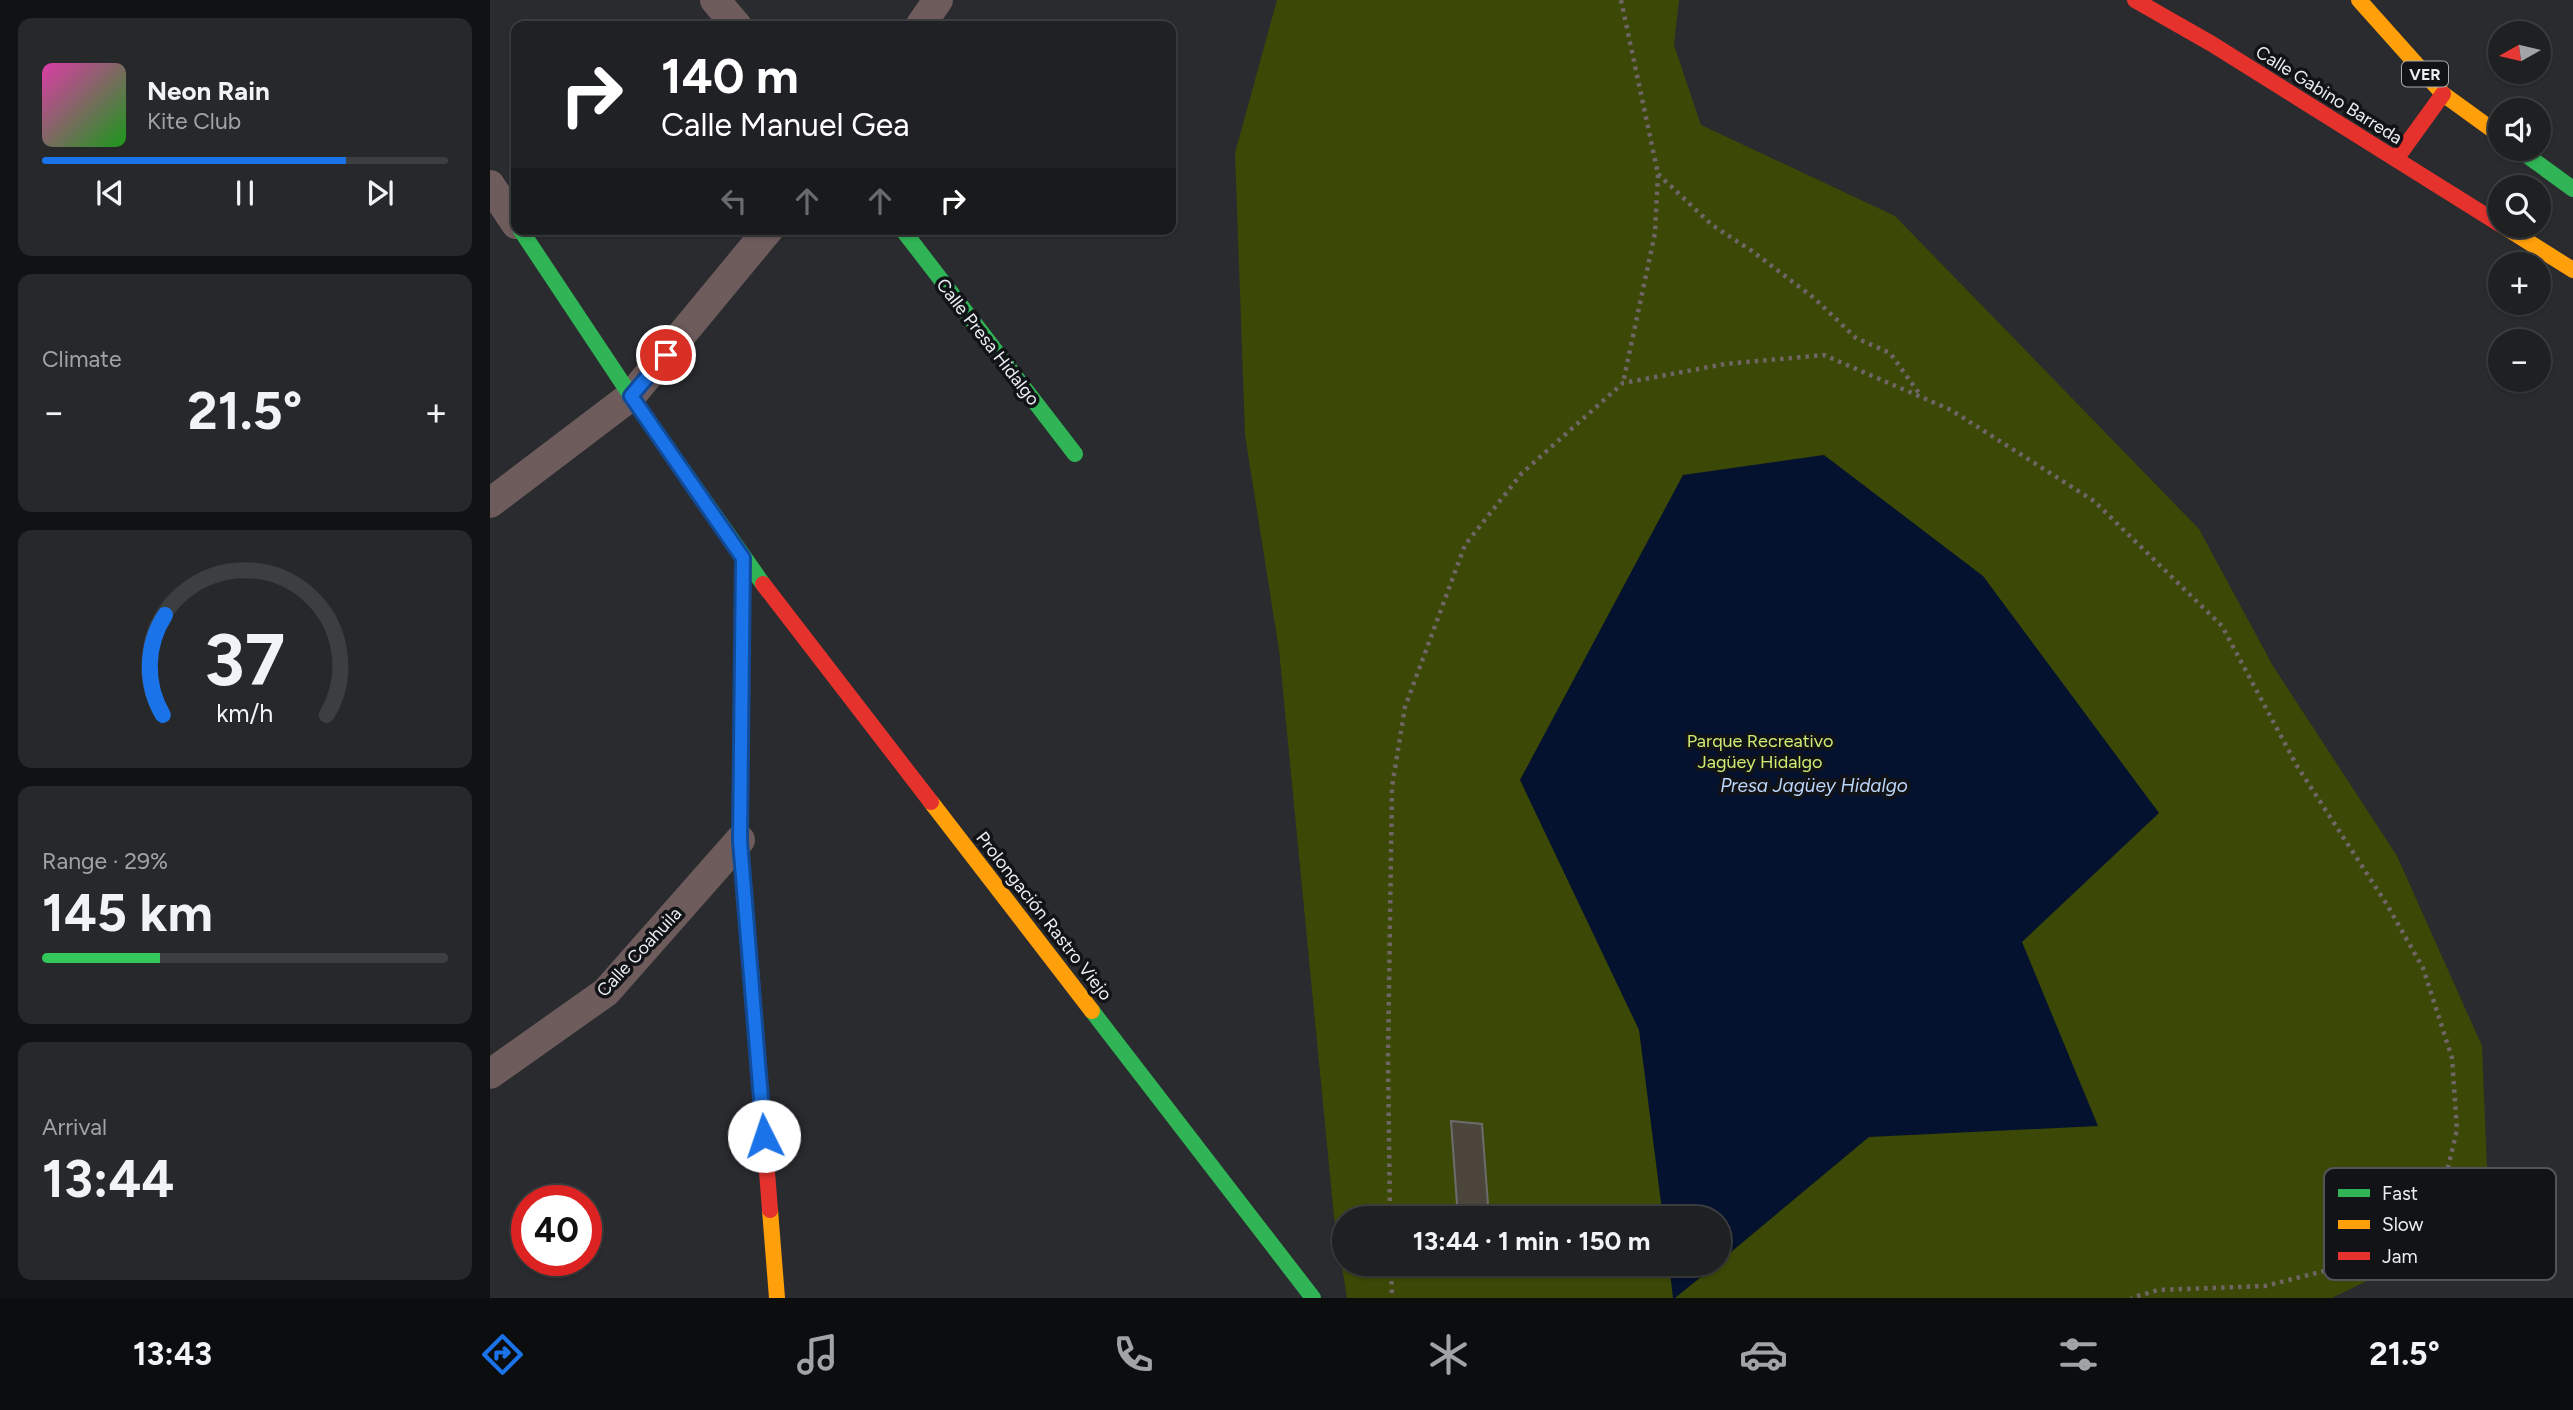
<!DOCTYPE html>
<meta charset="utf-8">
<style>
:root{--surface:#1f2022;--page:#27282a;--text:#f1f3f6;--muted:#a1a3a5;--line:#3c3e40;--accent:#1a73e8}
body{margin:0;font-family:Figtree,sans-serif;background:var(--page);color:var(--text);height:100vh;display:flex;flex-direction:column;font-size:26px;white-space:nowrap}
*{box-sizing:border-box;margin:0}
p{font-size:23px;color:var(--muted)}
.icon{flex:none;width:38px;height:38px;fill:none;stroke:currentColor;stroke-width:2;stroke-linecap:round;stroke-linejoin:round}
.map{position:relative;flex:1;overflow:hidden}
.panel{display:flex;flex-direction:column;gap:18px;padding:18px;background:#111213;width:490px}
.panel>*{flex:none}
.banner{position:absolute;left:21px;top:21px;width:665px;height:214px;border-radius:14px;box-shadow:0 2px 5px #0004,0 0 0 2px var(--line);background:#202124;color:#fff;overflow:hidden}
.needle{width:46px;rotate:262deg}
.controls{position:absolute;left:1998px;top:21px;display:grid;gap:14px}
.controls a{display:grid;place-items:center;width:63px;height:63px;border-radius:50%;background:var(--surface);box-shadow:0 2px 5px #0004,0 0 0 2px var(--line);font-size:35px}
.speed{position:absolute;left:21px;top:1185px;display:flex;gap:14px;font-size:35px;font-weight:700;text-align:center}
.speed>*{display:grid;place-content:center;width:91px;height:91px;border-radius:50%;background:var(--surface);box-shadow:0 2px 5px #0004,0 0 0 2px var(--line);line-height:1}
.speed .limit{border:10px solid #d22;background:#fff;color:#111}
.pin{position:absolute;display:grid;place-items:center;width:60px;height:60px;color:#fff;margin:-30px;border:4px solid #fff;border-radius:50%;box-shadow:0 2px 7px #0007}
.me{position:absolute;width:77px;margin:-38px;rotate:356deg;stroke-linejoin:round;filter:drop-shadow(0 0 5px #0008)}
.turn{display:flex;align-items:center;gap:24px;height:147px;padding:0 35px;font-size:32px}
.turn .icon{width:91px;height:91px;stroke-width:2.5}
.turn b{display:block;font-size:49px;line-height:60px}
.lanes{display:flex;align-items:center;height:66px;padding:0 35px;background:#0003;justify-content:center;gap:35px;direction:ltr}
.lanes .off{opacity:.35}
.big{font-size:52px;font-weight:700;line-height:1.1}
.panel .tile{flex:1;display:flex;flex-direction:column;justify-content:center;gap:10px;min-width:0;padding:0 24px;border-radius:14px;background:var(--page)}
.panel .dial{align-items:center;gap:0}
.dial svg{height:182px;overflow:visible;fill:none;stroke:var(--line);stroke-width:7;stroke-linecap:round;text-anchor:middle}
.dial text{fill:var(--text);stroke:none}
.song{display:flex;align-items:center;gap:21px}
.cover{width:84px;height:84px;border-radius:10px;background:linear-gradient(135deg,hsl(320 70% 55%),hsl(120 70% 35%))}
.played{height:7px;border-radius:4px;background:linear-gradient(90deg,var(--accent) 75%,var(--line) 75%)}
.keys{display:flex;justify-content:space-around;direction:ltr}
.heat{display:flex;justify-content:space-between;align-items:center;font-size:38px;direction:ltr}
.charge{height:10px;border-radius:5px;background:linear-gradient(90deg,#34c759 29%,var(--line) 0)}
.trip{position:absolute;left:842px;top:1206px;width:399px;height:70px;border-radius:35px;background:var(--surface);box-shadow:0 2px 5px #0004,0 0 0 2px var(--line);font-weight:700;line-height:70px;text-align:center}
.dock{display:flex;height:112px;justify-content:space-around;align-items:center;background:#0c0d0e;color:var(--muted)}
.dock .icon{width:49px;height:49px}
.dock .active{color:var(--accent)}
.dock b{font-size:32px;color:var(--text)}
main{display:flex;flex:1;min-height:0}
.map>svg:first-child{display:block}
.green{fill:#3b4806;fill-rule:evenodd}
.water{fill:#04112f}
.building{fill:#4b453b;stroke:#6d6c6c;stroke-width:2}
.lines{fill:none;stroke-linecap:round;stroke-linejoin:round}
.path{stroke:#6f6565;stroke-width:4.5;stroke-dasharray:3.5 5;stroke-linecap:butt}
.street{stroke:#6e5c5c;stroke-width:30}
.fast{stroke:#30b455;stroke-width:16}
.slow{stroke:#ff9f0a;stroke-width:16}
.jam{stroke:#e5322d;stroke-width:16}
.route-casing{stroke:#114b97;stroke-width:18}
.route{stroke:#1a73e8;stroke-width:12}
.labels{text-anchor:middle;stroke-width:7;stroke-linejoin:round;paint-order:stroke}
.shield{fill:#111316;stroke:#a9acaf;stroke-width:2}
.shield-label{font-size:16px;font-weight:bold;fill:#eaedf1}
.street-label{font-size:18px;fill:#eaedf1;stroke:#111316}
.park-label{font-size:18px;fill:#ceec74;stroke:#111316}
.water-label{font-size:19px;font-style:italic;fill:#bcd6fc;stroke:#111316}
.key{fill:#111316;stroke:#525458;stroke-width:2}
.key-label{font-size:19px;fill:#eaedf1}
</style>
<main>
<section class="panel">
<div class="tile">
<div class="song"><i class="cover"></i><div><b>Neon Rain</b><p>Kite Club</p></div></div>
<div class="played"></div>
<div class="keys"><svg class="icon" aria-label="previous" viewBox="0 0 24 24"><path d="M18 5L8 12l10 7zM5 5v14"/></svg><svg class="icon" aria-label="pause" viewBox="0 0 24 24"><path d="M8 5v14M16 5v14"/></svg><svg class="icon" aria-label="next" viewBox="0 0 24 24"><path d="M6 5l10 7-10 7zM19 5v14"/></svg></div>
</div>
<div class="tile"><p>Climate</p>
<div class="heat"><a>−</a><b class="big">21.5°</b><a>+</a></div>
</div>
<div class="tile dial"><svg viewBox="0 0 100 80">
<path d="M14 69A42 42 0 1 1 86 69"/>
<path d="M14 69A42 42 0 0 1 15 25" stroke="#1a73e8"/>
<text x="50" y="56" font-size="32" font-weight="700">37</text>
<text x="50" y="72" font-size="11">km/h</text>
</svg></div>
<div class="tile"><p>Range · 29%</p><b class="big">145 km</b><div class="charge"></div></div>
<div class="tile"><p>Arrival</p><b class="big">13:44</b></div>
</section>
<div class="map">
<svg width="2083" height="1298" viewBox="0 0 2083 1298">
<rect width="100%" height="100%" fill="#292b2e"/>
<path class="green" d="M787 0H1189L1184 45 1211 125 1405 216 1709 529 1783 666 1907 856 1992 1046 1997 1169 1945 1248 1842 1298H857L844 1217 789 650 755 435 745 153ZM854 1218H1228V1264H854Z"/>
<path class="water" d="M1334 455 1493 576 1669 813 1532 942 1608 1126 1379 1137 1229 1262 1228 1218H1173L1149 1030 1030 780 1193 475Z
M1179 1264H1227L1185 1298H1183Z"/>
<path class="building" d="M961 1121 992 1124 999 1218H968Z"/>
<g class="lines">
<path class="path" d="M1131 0 1168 174 1165 233 1133 383
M1168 174 1222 225 1262 251 1324 298 1366 338 1400 353 1431 396
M900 1218 898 1058 902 787 915 707 975 545 1032 473 1133 383 1235 364 1334 355 1461 410 1604 501 1732 626 1807 766 1896 903 1933 968 1962 1058 1967 1130 1953 1188 1916 1224 1850 1267 1775 1286 1668 1290 1641 1298
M901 1264 902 1298"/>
<path class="street" d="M225 0 247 26
M430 26 448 0
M0 185 26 224
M0 503 141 396 279 229
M0 1074 116 992 250 840"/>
<path class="fast" d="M2028 149 2083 189
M30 229 141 396 273 584
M412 229 585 454
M602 1011 823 1298"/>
<path class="slow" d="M1869 0 1953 94 2011 136
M2013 226 2083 270
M253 558 250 840 263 995
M441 802 602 1011
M280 1210 287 1298"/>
<path class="jam" d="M1645 0 1722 44 2011 225
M1906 159 1953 94
M273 584 441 802
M263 995 280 1210"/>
</g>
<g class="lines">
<g class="route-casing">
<path id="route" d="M176 355 141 396 253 558 250 841 274 1136"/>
</g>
<use href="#route" class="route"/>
</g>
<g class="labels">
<rect class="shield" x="1912" y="61.5" width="46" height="25" rx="5"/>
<g class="shield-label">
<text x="1935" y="80">VER</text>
</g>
<g class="street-label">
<text transform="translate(1839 95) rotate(32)" y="6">Calle Gabino Barreda</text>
<text transform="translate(498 342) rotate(52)" y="6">Calle Presa Hidalgo</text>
<text transform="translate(554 916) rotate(52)" y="6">Prolongación Rastro Viejo</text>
<text transform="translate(149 952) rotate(-47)" y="6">Calle Coahuila</text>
</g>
<g class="park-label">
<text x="1270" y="747">Parque Recreativo<tspan x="1270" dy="21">Jagüey Hidalgo</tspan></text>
</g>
<g class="water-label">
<text x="1324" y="792">Presa Jagüey Hidalgo</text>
</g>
</g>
<rect x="1834" y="1168" width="232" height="112" rx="10" class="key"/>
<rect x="1848" y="1189" width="32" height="8" fill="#30b455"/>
<rect x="1848" y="1220" width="32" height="9" fill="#ff9f0a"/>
<rect x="1848" y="1252" width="32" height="8" fill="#e5322d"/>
<g class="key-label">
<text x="1892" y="1200">Fast</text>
<text x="1892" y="1231">Slow</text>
<text x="1892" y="1263">Jam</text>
</g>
</svg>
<div class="controls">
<a><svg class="needle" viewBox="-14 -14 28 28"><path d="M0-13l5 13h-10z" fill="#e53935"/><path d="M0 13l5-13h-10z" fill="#a1a3a5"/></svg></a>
<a><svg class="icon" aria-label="sound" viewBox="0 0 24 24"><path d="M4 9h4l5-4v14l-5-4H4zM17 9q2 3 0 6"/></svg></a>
<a><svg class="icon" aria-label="search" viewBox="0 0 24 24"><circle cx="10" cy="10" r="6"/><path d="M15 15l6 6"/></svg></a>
<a>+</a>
<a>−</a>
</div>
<div class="speed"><div class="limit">40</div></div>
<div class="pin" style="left:176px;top:355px;background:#d93025"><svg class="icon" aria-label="arrive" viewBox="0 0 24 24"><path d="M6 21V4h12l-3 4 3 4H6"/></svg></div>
<svg class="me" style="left:274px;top:1136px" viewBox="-20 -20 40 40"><circle r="19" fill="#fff"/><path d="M0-13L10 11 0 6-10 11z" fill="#1a73e8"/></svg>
<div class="trip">13:44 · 1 min · 150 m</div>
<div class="banner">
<div class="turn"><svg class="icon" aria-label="right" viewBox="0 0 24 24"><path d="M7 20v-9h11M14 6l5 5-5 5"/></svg><div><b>140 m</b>Calle Manuel Gea</div></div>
<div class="lanes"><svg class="icon off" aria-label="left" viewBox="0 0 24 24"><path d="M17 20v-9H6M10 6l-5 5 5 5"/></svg><svg class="icon off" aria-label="ahead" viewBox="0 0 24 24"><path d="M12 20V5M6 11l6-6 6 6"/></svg><svg class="icon off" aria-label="ahead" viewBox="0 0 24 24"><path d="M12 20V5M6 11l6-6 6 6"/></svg><svg class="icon" aria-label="right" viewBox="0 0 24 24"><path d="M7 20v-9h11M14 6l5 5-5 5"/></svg></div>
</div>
</div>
</main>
<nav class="dock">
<b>13:43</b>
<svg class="icon active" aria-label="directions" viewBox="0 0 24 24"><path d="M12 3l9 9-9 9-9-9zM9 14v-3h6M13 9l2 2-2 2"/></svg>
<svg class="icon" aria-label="music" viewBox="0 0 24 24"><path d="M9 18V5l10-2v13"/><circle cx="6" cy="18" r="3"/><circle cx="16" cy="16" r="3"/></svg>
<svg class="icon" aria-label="phone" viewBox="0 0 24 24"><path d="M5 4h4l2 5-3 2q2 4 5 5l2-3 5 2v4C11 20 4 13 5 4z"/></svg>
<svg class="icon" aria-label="climate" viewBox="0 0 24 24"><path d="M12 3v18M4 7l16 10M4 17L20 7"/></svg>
<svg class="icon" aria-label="car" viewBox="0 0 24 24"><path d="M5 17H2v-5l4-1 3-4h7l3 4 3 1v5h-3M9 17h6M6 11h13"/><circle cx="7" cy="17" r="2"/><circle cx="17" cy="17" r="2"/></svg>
<svg class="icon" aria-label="filters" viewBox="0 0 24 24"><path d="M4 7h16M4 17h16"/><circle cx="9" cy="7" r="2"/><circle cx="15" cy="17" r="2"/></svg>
<b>21.5°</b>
</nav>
